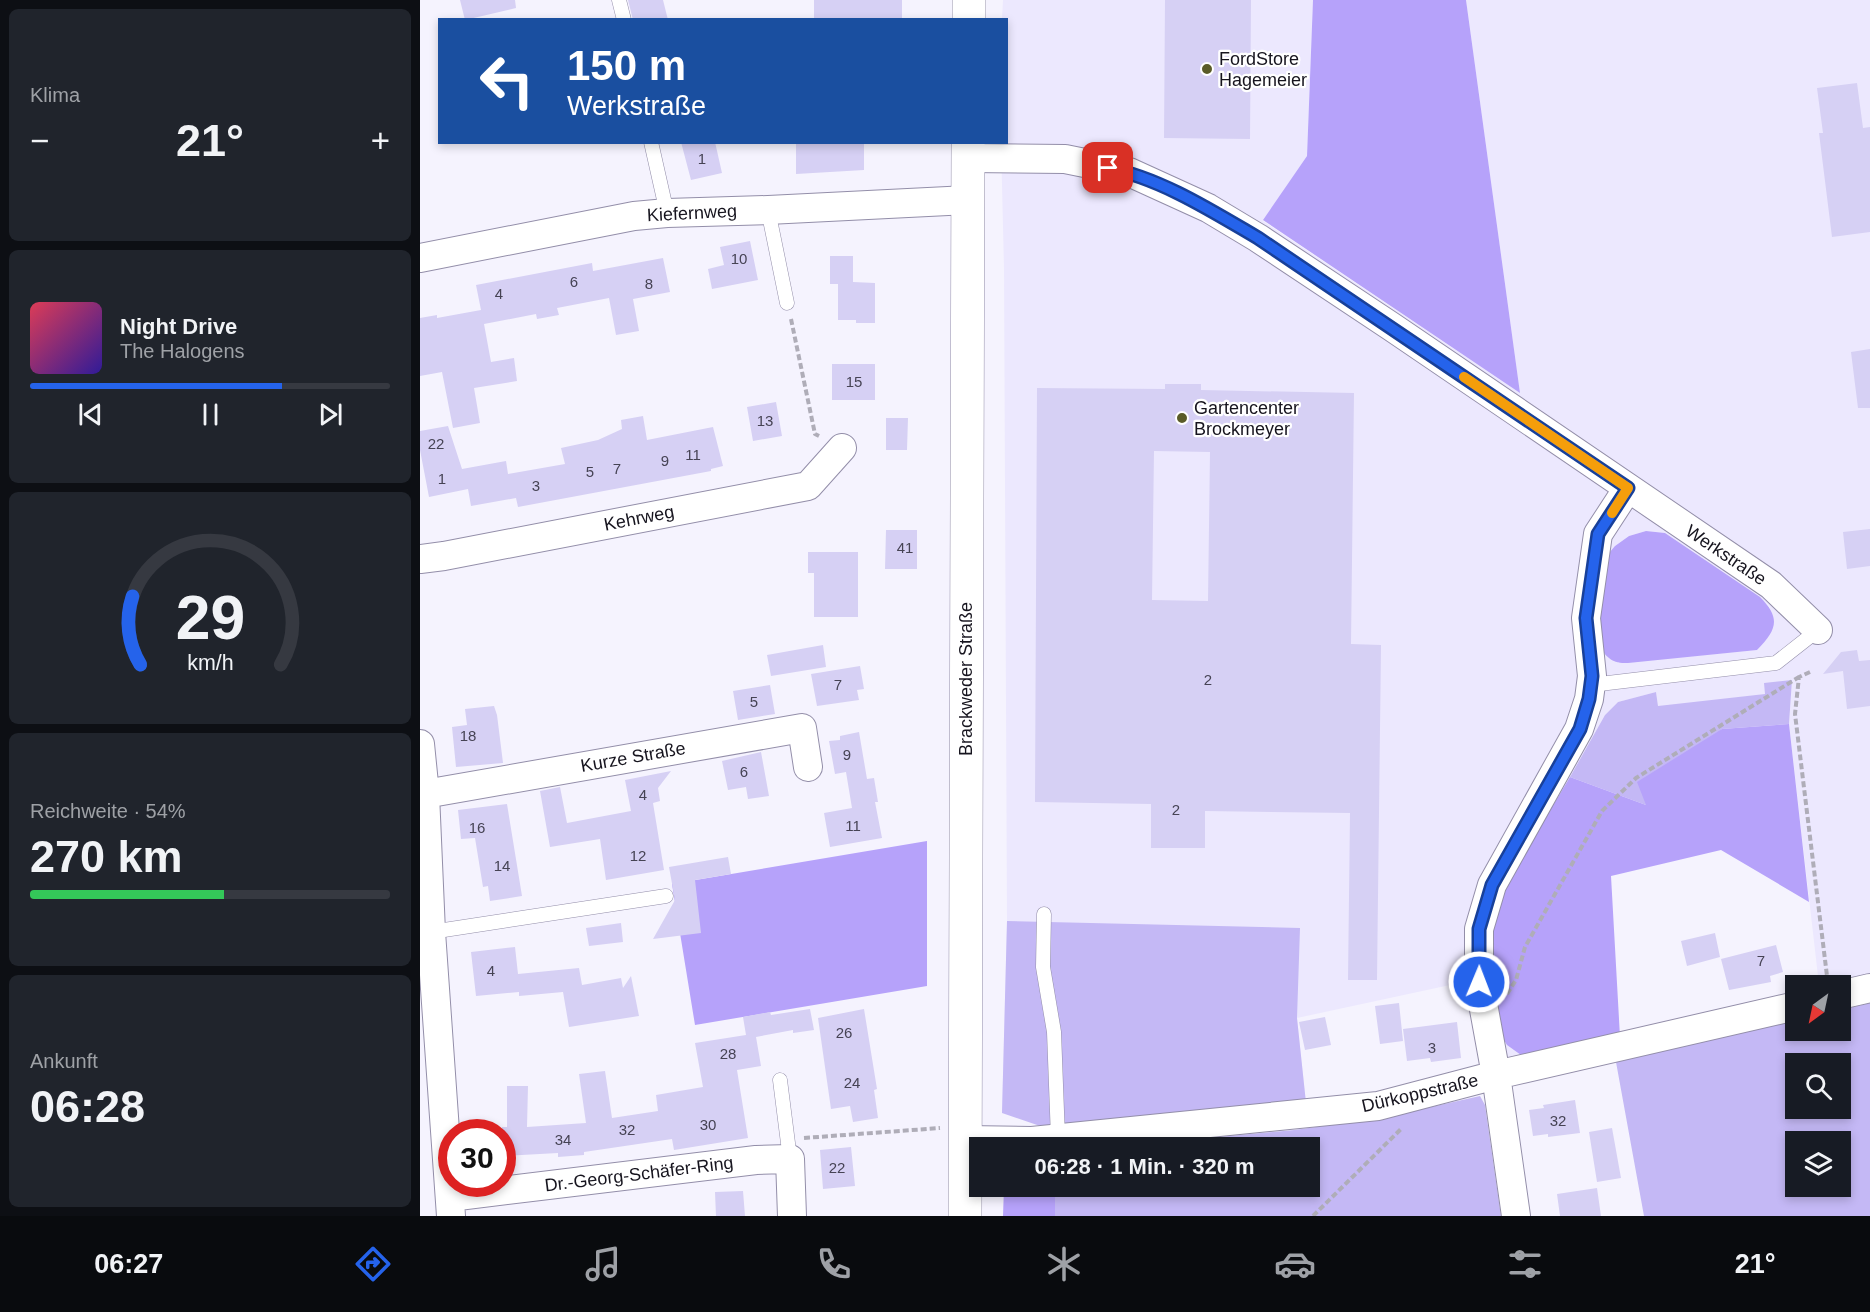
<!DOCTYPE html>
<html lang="de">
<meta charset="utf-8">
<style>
:root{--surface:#171b24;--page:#20242c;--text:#f1f3f6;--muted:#9ea1a6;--line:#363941;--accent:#2563eb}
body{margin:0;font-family:Arial,sans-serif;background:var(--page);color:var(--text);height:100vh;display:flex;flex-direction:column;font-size:22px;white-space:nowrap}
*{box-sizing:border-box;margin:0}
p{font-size:20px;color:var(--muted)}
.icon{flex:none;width:33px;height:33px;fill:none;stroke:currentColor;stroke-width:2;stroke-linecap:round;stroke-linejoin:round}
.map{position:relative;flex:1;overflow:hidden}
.panel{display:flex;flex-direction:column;gap:9px;padding:9px;background:#0d0f14;width:420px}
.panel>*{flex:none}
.top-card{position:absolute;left:18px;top:18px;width:570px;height:126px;border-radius:0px;box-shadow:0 3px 9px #0003;background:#1a4fa0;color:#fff;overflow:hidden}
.needle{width:39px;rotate:213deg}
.fabs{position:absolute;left:1365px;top:975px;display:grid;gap:12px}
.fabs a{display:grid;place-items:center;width:66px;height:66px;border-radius:0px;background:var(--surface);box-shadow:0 3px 9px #0003;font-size:30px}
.speed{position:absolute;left:18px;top:1119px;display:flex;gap:12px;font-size:30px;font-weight:700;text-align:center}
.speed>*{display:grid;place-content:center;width:78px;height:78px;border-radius:50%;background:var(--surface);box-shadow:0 3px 9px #0003;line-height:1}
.speed .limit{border:9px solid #d22;background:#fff;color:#111}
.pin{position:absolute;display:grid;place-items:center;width:51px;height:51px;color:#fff;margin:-26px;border-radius:12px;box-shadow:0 3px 9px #0006}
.me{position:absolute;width:66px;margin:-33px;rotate:1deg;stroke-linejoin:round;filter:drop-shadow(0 0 4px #0008)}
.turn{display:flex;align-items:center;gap:21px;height:126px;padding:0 30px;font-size:27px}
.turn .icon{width:78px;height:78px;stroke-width:2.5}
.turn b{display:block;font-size:42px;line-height:51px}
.big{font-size:45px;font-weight:600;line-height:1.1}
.panel .tile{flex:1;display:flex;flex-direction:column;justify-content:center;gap:9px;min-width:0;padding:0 21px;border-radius:9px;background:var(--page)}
.panel .dial{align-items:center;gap:0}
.dial svg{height:156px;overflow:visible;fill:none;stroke:var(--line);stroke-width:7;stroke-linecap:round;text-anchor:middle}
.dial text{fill:var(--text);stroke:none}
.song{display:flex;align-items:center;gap:18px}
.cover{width:72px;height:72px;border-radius:9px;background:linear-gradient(135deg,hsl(350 70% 55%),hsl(250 70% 35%))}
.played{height:6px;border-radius:3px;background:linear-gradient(90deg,var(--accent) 70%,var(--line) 70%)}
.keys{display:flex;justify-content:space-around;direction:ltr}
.heat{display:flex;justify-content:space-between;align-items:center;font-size:33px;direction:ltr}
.charge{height:9px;border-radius:4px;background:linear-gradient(90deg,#34c759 54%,var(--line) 0)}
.trip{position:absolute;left:549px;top:1137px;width:351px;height:60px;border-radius:0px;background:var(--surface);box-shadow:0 3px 9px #0003;font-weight:600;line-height:60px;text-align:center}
.tabs{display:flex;height:96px;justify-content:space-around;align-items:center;background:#090b0e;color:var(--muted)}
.tabs .icon{width:42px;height:42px}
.tabs .selected{color:var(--accent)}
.tabs b{font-size:27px;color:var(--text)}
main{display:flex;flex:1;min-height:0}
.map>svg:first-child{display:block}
.built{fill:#ece8fe;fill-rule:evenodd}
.green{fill:#c4b8f5;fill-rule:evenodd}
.forest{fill:#b6a2fa}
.building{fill:#d6d0f4;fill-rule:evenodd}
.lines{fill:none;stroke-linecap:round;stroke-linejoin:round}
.service-casing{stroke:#938ea9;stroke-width:15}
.minor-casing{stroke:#938ea9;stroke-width:30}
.tertiary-casing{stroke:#938ea9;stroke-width:34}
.path{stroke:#afadb8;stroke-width:4;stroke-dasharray:6 3;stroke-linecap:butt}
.service{stroke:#fff;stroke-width:14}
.minor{stroke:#fff;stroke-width:28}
.tertiary{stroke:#fff;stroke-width:33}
.route-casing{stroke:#184099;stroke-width:15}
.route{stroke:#2563eb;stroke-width:10}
.slow{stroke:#f59e0b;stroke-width:10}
.poi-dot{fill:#5a5b28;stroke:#fff;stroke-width:2}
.labels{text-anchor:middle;stroke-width:4.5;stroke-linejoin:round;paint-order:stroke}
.number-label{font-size:15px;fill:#464354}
.poi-label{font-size:18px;fill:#16141e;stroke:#fff;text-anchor:start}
.street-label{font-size:18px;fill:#16141e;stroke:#fff}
</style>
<main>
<section class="panel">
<div class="tile"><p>Klima</p>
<div class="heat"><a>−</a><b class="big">21°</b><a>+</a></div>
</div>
<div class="tile">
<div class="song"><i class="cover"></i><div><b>Night Drive</b><p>The Halogens</p></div></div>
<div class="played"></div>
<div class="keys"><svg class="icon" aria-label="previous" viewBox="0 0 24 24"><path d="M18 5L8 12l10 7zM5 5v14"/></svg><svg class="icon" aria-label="pause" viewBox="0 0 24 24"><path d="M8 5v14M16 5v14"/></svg><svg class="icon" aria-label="next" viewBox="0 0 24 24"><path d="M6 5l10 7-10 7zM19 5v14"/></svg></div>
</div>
<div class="tile dial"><svg viewBox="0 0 100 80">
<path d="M14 69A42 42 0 1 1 86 69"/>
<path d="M14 69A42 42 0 0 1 10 34" stroke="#2563eb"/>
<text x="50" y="56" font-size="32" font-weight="700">29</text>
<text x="50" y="72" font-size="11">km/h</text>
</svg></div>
<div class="tile"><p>Reichweite · 54%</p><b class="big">270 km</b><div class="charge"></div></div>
<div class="tile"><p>Ankunft</p><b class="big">06:28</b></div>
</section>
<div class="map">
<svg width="1450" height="1216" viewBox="0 0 1450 1216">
<rect width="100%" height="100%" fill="#f5f3fe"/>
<path class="built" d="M583 0H893L887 156 843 221 1100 393 1046 0H1450V977L1416 985H1399L1369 724 1372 680 1346 694 1238 707 1236 692 1198 702 1185 715 1150 777 1083 889 1101 1055 1055 1074 1060 1063 1044 982 877 1018 886 1103 582 1113 587 921 584 268 581 143 586 142V20L582 19ZM1226 531 1245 533 1339 597 1350 607 1337 650 1198 663 1195 546 1209 536Z"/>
<path class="green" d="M1372 680 1369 724 1302 729 1226 805 1150 777 1185 715 1198 702 1236 692 1238 706 1345 694 1344 683Z
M587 921 880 928 877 1018 886 1103 623 1127 582 1113Z
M1450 1003V1216H1224L1196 1062 1375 1020 1376 1030H1420L1421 1010ZM1376 1064H1420V1108H1376ZM1376 1142H1420V1186H1376Z
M1060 1096 1065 1105 1081 1216H635V1187L890 1186V1148L690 1147 874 1130 962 1118Z"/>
<path class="forest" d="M893 0H1046L1100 393 843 220 887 156Z
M1226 531 1245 533 1340 597C1361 618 1357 630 1337 650L1208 663C1191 664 1187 657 1177 644L1184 559 1195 546 1209 536Z
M1369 724 1389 902 1301 850 1191 876 1200 1037 1101 1055 1087 1045 1077 1029 1070 983V930L1083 889 1150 777 1226 805 1217 782 1302 729Z
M507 841V986L275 1025 252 884Z
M584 1187H635V1216H583Z"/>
<path class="building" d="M40 0H95L96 8 45 20Z
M208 0H243L248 20H213Z
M394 0H482V20H394Z
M745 0H831L830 139 744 138Z
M1437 83 1443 128 1450 127V232L1412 237 1399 133H1403L1397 88Z
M261 142H295L302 173 271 180Z
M376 142H444V170L376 174Z
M330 241 338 280 292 289 288 269 304 265 300 247Z
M410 256H433V282L455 283V323H436V320H418V284H410Z
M243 258 250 292 213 299 219 331 196 335 189 298 137 308 139 315 117 319 116 314 64 324 71 362 94 358 97 381 54 388 60 423 33 428 22 372 0 376V318L17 315V318L61 310 56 285 172 263 173 271Z
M1450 349V408H1438L1431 352Z
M412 364H455V400H412Z
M745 384H781V390L934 393 931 644 961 645 957 980H928L930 813 785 811V848H731V804L615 802 617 388 745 389ZM734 451 790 452 788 601 732 600Z
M356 402 362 436 333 441 327 407Z
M223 416 227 440 293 427 303 466 291 469V471L98 507 96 498 51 506 48 489 9 497 0 450V431L28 426 42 469 86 461 88 474 145 464 141 448 178 440 202 429 201 420Z
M466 418H488L487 450H466Z
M1450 529V566L1427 569 1423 532Z
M466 530H497V569H465Z
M388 552H438V617H394V573H388Z
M403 645 406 667 351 676 347 655Z
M1437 650 1439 661 1450 660V706L1427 709 1423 671 1403 674 1421 652Z
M440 666 444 689 437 690 439 700 397 706 391 674Z
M350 685 355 714 318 720 313 691Z
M74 706 77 715 83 763 36 767 32 727 47 725 45 709Z
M439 732 447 779 454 778 458 802H455L462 838 410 847 404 813 432 808 426 772 415 774 409 741 420 740V736Z
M341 752 349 796 328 799 326 787 308 790 302 761Z
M251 771 238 788 240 801 233 803 244 870 186 880 180 839 130 847 120 791 140 787 147 823 211 811 205 780Z
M87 804 102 896 70 901 68 886 63 887 55 838 41 839 38 810Z
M308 857 311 874 275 880 281 933 233 939 255 900 249 867Z
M201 923 203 942 169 946 166 928Z
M1295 933 1300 957 1267 966 1261 941Z
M1356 945 1363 972 1350 976 1351 982 1309 990 1301 959Z
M95 947 98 974 159 968 162 985 201 978 203 988 211 976 219 1016 149 1027 143 992 99 996V992L56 996 51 952Z
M979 1003 983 1041 960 1044 955 1006Z
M390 1009 394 1030 373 1033V1030L336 1037 341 1066 317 1070 328 1138 254 1150 252 1139 164 1152V1155L138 1157V1153L82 1156V1127H87V1086H108L107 1127 166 1123 159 1074 185 1071 192 1118 238 1111 236 1095 283 1087 275 1043 326 1035 323 1017 350 1012 351 1015Z
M444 1009 457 1089 454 1090 458 1118 433 1122 430 1106 411 1109 398 1018Z
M905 1017 911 1045 885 1050 879 1022Z
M1037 1022 1041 1058 1011 1062 1010 1058 987 1061 983 1029Z
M1155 1100 1160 1133 1128 1137V1134L1113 1136 1109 1110 1124 1108 1123 1105Z
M1192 1128 1201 1178 1177 1182 1169 1132Z
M431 1147 435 1186 403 1189 400 1150Z
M1177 1188 1181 1216H1140L1137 1194Z
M323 1191 325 1216H296L295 1192Z"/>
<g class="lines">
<g class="service-casing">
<path id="service" d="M199 0 204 20
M231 142 247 213
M348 210 367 303
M1171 685 1356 663 1398 630
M624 914 623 967 634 1032 638 1138
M11 932 246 896
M360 1080 370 1159"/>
</g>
<g class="minor-casing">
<path id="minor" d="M548 158 645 159 709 172 788 208 838 238 972 327 1351 585 1398 630
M0 258 214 216 247 213 348 210 548 200
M0 559 24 556 388 486 422 448
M0 744 5 794 11 932 31 1216
M5 794 382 728 388 767
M1420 995 1450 988
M546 1140 612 1141 958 1106 1076 1075 1376 1006
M30 1197 336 1160 370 1159 372 1216
M1096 1216 1076 1075 1059 982V929L1072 885 1159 729 1169 699 1172 676 1166 618 1178 534 1208 488"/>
</g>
<g class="tertiary-casing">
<path id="tertiary" d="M549 20V0
M545 1216 548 142"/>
</g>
<path class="path" d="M371 319 395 434 399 436
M1390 672 1379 677 1375 714 1407 976
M1087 994 1096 980 1105 947 1182 811 1216 778 1379 677
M384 1138 520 1128
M893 1216 982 1128"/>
<use href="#service" class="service"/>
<use href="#minor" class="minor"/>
<use href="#tertiary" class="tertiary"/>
</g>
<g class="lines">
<g class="route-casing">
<path id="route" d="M688 168C740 178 792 211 838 238L1208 488 1178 534 1166 618 1172 676 1169 699 1160 729 1072 885 1059 929V982"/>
</g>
<use href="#route" class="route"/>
<path class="slow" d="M1044 377 1208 488 1192 513"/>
</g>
<g class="poi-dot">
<circle cx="787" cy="69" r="6"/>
<circle cx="762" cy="418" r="6"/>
</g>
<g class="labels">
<g class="number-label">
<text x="282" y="164">1</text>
<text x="319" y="264">10</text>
<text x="154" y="287">6</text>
<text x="229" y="289">8</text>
<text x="79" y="299">4</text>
<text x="434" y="387">15</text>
<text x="345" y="426">13</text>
<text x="16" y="449">22</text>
<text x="273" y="460">11</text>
<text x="245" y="466">9</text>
<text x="197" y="474">7</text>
<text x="170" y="477">5</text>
<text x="22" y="484">1</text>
<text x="116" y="491">3</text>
<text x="485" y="553">41</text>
<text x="788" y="685">2</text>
<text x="418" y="690">7</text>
<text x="334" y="707">5</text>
<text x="48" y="741">18</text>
<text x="427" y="760">9</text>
<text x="324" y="777">6</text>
<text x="223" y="800">4</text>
<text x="756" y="815">2</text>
<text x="433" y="831">11</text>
<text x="57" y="833">16</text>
<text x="218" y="861">12</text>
<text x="82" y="871">14</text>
<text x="1341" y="966">7</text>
<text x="71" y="976">4</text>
<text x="424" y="1038">26</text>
<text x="1012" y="1053">3</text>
<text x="308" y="1059">28</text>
<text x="432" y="1088">24</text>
<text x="1138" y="1126">32</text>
<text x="288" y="1130">30</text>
<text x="207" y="1135">32</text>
<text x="143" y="1145">34</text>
<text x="417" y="1173">22</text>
</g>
<g class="poi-label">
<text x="799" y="65">FordStore<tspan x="799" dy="21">Hagemeier</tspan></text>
<text x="774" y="414">Gartencenter<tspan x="774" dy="21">Brockmeyer</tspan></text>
</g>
<g class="street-label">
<text transform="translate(272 213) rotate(-3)" y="6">Kiefernweg</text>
<text transform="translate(219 518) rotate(-11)" y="6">Kehrweg</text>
<text transform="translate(1306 555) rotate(34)" y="6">Werkstraße</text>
<text transform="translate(546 679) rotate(-90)" y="6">Brackweder Straße</text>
<text transform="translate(213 757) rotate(-10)" y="6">Kurze Straße</text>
<text transform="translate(1000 1093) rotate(-13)" y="6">Dürkoppstraße</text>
<text transform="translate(219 1174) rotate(-7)" y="6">Dr.-Georg-Schäfer-Ring</text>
</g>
</g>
</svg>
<div class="fabs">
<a><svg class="needle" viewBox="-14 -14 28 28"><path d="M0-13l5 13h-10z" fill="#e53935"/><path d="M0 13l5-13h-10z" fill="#9ea1a6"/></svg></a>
<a><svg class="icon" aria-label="search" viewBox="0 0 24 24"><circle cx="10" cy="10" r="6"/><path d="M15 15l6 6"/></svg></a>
<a><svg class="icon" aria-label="layers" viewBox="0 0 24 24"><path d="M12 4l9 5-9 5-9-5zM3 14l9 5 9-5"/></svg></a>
</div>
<div class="speed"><div class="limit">30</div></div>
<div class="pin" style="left:688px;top:168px;background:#d93025"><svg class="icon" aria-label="arrive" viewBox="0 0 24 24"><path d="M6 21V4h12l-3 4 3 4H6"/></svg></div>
<svg class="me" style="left:1059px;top:982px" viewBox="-20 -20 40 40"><circle r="17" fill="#2563eb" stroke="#fff" stroke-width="3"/><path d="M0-11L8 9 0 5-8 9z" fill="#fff"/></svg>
<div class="trip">06:28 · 1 Min. · 320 m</div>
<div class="top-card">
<div class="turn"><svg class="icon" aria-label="left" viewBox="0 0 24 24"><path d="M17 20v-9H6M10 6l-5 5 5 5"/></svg><div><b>150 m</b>Werkstraße</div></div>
</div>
</div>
</main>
<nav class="tabs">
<b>06:27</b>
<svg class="icon selected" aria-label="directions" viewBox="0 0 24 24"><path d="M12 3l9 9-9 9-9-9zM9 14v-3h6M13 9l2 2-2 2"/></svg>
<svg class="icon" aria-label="music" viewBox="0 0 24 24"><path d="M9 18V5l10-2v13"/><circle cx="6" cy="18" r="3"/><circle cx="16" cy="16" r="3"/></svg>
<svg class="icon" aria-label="phone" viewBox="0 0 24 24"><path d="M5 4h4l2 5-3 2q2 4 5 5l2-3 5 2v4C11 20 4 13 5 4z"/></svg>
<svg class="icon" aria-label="climate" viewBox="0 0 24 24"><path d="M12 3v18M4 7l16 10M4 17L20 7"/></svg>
<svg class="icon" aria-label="car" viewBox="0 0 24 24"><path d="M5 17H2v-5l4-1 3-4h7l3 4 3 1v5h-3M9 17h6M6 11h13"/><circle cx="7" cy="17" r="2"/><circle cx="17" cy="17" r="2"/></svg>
<svg class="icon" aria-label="filters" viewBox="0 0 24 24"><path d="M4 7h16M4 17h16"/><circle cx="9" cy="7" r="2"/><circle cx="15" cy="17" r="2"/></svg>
<b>21°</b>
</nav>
